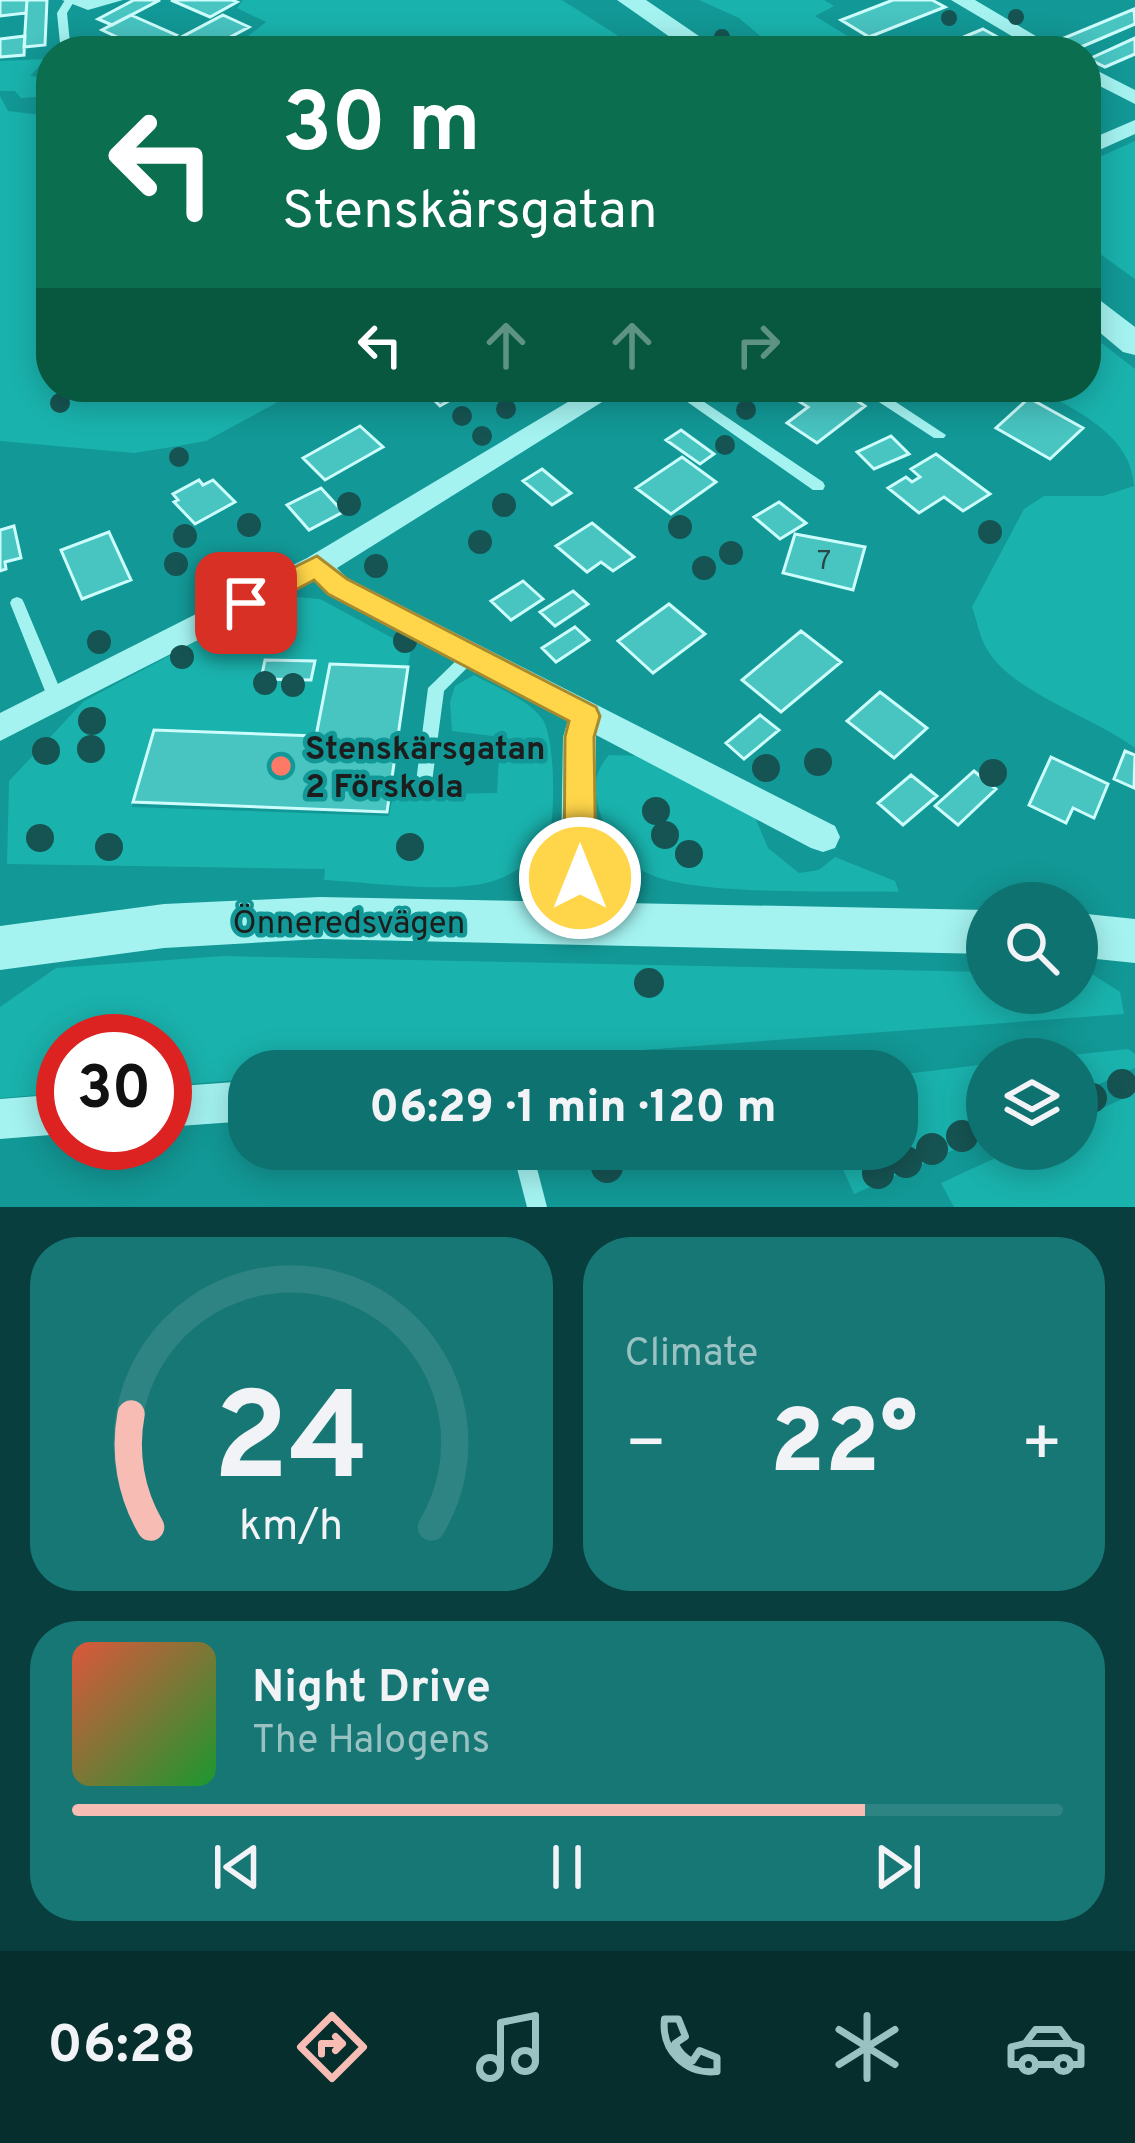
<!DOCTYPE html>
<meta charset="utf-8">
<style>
:root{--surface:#0e7270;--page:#177775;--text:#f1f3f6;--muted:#9bc2c3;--line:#2e8483;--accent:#f7bdb5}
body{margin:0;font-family:Overpass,sans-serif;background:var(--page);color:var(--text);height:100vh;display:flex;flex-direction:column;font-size:45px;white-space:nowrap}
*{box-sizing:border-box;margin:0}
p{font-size:39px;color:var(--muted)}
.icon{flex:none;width:66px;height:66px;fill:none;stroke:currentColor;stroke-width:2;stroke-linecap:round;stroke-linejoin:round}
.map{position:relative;height:1207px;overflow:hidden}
.panel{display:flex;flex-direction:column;gap:30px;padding:30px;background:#083f3e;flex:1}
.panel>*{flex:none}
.guide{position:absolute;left:36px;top:36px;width:1065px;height:366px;border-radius:48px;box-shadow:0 6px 30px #0003;background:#0b6e4f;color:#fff;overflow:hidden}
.tools{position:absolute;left:966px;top:882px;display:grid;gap:24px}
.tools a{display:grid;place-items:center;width:132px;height:132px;border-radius:50%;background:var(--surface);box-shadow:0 6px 30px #0003;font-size:60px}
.speed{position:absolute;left:36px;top:1014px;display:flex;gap:24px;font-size:60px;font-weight:700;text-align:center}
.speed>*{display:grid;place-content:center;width:156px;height:156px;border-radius:50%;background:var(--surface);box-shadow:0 6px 30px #0003;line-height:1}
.speed .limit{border:18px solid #d22;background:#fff;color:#111}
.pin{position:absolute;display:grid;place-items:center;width:102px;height:102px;color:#fff;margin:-51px;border-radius:24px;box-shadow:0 6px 18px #0006}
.me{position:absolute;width:132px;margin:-66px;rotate:0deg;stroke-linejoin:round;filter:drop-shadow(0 0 9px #0008)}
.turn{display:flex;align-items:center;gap:42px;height:252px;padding:0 48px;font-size:54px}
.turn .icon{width:156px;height:156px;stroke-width:2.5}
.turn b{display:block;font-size:84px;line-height:102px}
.lanes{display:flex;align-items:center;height:114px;padding:0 48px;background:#0003;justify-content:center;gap:60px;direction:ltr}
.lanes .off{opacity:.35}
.big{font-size:90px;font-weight:800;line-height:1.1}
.panel .tile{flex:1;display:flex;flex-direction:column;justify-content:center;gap:18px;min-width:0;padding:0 42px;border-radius:48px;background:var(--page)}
.panel .dial{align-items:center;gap:0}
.dial svg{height:312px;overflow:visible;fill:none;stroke:var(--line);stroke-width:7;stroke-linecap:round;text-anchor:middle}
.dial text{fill:var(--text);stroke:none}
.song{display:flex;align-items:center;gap:36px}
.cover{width:144px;height:144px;border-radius:18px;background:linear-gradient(135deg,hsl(10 70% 55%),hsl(130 70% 35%))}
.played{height:12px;border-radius:6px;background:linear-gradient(90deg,var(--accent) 80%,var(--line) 80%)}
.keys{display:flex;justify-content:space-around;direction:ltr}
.heat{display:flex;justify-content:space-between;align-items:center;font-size:66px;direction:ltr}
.panel .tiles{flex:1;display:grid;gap:30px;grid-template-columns:1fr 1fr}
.tile:last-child{grid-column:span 2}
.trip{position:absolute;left:228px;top:1050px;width:690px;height:120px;border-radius:48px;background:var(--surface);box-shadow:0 6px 30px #0003;font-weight:800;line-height:120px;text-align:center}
.tabs{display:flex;height:192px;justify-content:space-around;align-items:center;background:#062e2d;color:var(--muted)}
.tabs .icon{width:84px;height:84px}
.tabs .active{color:var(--accent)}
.tabs b{font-size:54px;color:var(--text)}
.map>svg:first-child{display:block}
.green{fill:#1ab2ad}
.building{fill:#48c4c1;stroke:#ccfdfc;stroke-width:3}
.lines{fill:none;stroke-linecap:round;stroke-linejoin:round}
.service{fill:#a4f3f1;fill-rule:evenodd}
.minor{fill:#a4f3f1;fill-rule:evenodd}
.tertiary{fill:#a4f3f1;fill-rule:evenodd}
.tree{fill:#165453}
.route{fill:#ffd54a;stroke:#a68a30;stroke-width:3}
.poi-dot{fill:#ff7a66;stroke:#129896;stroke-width:4.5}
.labels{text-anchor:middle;stroke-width:9;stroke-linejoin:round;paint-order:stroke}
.number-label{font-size:27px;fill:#284746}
.poi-label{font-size:33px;font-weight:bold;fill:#1d1d1d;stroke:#129896;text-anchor:start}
.street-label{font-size:33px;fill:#1d1d1d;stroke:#129896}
</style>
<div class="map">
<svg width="1135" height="1207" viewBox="0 0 1135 1207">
<rect width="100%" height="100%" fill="#129896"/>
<path class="green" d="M243 0H562L642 51H229L266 22 237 8Z
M699 0H824L834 6 815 16 872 51H778L739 18Z
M46 59 30 76 51 78V96L21 98 15 91H0V61Z
M0 96 8 111 51 116V387H331L289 396 206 441 178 446 134 453 0 441Z
M1135 141V279L1086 244V163Z
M1086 331 1135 369V748C1092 716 1014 693 988 651 980 639 977 621 972 607L1024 509 1044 496H1103L1134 486C1131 433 1074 410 1034 387H1086Z
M282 596 320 599 411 648 408 667 330 664 316 736 154 731 132 807 389 816 393 795 497 793 500 737 452 731 450 702 455 686 474 675C495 687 529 699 543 720 555 739 556 818 548 839 540 857 517 872 499 879 455 896 372 882 324 880L325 869 7 864 9 781 84 701Z
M609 755 640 756 755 817 768 848 799 873 819 870 835 857 895 881 899 892C839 890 695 897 647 873 626 863 608 837 601 816 593 793 592 774 609 755Z
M224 956 987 972V993H1077V974H1092L1120 992 1124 1014 361 1071H249V1079L165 1086V1041H63V1093L0 1098V1007L56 968Z
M1128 1049 1135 1054V1068L1077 1094V1059H1036Z
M987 1064V1135L854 1194 834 1149H897V1075Z
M1135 1093V1207H954L941 1183 1015 1149H1077V1120Z"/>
<path class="building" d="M0 0H27L26 13 0 16Z
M27 0H47L45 45 24 47Z
M134 0H160L112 25 98 19Z
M171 0H232L237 2 210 17Z
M893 0H932L945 7 869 37 841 20Z
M1134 9 1135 24 1074 50 1057 41Z
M131 15 176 35 147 51 102 30Z
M223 15 249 27 204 51 174 41Z
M983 29 1014 46 1003 51H930Z
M25 36 24 55 0 57V39Z
M1135 38V54L1105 67 1089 59Z
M421 387H473L440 406Z
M794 387 842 391 865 406 817 443 787 423 808 407 786 393Z
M1029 398 1083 428 1050 459 996 428Z
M360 426 383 447 325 480 303 458Z
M681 430 714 454 700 464 666 440Z
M891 436 909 454 874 469 857 452Z
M936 454 990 494 963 511 944 497 919 513 888 488 906 477 912 482 920 477 911 469Z
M682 457 716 482 671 514 636 488Z
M542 469 571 493 552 505 523 481Z
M199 480 203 485 213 480 235 502 195 524 174 502 178 500 173 494Z
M321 488 343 512 309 530 287 505Z
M779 502 806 523 780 539 754 517Z
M592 523 634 557 613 571 601 562 587 572 556 546Z
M14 526 21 558 5 562 6 569 0 571V530Z
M109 532 131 580 82 599 61 550Z
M795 534 865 547 853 590 783 573Z
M523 581 543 599 511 620 491 601Z
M573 591 588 604 555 626 540 612Z
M669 604 705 634 653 673 618 641Z
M575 627 589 640 556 662 542 648Z
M801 631 841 662 781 712 742 680Z
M265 660 315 661 311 680 261 679Z
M330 664 408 667 387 812 133 802 154 730 316 736Z
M880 692 927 728 894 758 847 721Z
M760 715 779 730 744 759 726 743Z
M1125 751 1135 755 1134 788 1114 779Z
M1051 757 1108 784 1094 818 1073 808 1066 823 1029 805Z
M974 771 996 789 958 825 935 806Z
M911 775 937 796 903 825 878 803Z"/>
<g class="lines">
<path class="service" d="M65 0H75L67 13 70 43 65 46 60 43 57 13Z
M666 387H682L823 482 825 486 823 490H813Z
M856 387H873L946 435 944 438H934Z
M17 597 22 599 24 603 65 701 63 706 57 708 51 706 49 701 10 603 12 599Z
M471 649 476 651 479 655 476 659 444 691 432 782 430 787 424 789 418 787 416 782 428 688 466 651Z
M512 1149H532L547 1207H527Z"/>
<path class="minor" d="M62 0H123L88 10Z
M951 0H975L1061 51H1037Z
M1086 65 1135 90V104L1086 79Z
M1135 120V134L1086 156V141Z
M593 387H626L337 568 347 578 835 826 840 837 835 848 823 852 811 848 596 735V922L591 934 578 939 565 934 560 922 563 737 568 720 327 594 314 581 0 741V713L307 558Z
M249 1081V1121L165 1127V1087Z
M63 1094V1134L0 1139V1099Z"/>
<path class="tertiary" d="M617 0H646L721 51H690Z
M1086 295 1097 298 1135 327V355L1123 352 1086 321Z
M320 897 987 910V954L320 939 164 948 0 970V926L164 904Z
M1077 913 1135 919V963L1077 957Z"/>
</g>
<g class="tree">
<circle cx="1016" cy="17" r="8"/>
<circle cx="949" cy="18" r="8"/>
<circle cx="722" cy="37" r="8"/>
<circle cx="60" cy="403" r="10"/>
<circle cx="506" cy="409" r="10"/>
<circle cx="746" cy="410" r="10"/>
<circle cx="462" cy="416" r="10"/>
<circle cx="482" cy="436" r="10"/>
<circle cx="725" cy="445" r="10"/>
<circle cx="179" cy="457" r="10"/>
<circle cx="349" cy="504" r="12"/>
<circle cx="504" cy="505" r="12"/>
<circle cx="249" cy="525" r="12"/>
<circle cx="680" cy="527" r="12"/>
<circle cx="990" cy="532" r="12"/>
<circle cx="185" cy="536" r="12"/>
<circle cx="480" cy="542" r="12"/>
<circle cx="731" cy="553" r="12"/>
<circle cx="176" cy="564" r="12"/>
<circle cx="376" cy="566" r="12"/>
<circle cx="704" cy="568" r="12"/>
<circle cx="257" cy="619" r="12"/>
<circle cx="230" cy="632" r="12"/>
<circle cx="405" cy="641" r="12"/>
<circle cx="99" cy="642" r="12"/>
<circle cx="182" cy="657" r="12"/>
<circle cx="265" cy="683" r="12"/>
<circle cx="293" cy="685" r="12"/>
<circle cx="92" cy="721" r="14"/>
<circle cx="91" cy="749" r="14"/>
<circle cx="46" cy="751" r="14"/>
<circle cx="818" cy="762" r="14"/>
<circle cx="766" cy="768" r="14"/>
<circle cx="993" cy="773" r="14"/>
<circle cx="656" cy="811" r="14"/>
<circle cx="665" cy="835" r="14"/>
<circle cx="40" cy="838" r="14"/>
<circle cx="109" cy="847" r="14"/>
<circle cx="410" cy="847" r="14"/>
<circle cx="689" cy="854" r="14"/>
<circle cx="649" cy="983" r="15"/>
<circle cx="1122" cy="1084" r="15"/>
<circle cx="1092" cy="1098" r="15"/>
<circle cx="962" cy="1136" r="16"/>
<circle cx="932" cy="1149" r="16"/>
<circle cx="906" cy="1162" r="16"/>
<circle cx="607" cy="1167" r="16"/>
<circle cx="878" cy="1173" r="16"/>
</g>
<path class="route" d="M317 556 347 579 596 707 600 716 594 737 596 878 591 889 580 893 569 889 564 878 565 737 569 721 328 594 314 580 256 611H236L232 603 236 596Z"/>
<circle class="poi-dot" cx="281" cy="766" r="12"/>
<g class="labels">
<g class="number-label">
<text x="824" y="569">7</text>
</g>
<g class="poi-label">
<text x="305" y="759">Stenskärsgatan<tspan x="305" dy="38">2 Förskola</tspan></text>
</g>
<g class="street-label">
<text x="349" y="933">Önneredsvägen</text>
</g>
</g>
</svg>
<div class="tools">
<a><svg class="icon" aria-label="search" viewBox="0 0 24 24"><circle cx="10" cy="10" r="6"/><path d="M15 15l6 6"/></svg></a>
<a><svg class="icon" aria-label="layers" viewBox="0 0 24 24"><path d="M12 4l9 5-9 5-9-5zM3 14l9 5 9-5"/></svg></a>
</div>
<div class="speed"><div class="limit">30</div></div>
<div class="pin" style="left:246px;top:603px;background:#d93025"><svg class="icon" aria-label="arrive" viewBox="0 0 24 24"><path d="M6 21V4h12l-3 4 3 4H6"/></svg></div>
<svg class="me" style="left:580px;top:878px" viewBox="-20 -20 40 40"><circle r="17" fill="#ffd54a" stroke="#fff" stroke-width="3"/><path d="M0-11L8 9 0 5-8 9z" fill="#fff"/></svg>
<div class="trip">06:29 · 1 min · 120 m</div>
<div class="guide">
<div class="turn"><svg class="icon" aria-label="left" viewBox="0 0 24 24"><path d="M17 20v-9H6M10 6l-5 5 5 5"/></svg><div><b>30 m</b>Stenskärsgatan</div></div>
<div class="lanes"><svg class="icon" aria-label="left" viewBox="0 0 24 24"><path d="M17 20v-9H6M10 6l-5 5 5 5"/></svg><svg class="icon off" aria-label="ahead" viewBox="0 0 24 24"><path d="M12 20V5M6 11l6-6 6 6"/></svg><svg class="icon off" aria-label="ahead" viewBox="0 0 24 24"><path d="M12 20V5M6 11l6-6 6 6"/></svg><svg class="icon off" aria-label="right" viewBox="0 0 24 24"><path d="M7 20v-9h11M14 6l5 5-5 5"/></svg></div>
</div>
</div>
<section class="panel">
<div class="tiles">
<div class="tile dial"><svg viewBox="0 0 100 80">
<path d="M14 69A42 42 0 1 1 86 69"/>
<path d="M14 69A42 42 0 0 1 9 40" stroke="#f7bdb5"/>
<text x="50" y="56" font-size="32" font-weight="700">24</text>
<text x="50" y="72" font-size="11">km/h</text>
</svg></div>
<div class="tile"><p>Climate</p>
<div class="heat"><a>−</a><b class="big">22°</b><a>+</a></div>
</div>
<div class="tile">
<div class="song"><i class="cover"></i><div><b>Night Drive</b><p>The Halogens</p></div></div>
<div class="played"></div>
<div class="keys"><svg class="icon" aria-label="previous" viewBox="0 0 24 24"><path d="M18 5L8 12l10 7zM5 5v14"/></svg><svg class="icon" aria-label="pause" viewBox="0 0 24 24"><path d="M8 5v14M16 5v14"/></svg><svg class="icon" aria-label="next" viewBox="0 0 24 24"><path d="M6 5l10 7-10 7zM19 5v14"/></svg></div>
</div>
</div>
</section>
<nav class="tabs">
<b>06:28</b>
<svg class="icon active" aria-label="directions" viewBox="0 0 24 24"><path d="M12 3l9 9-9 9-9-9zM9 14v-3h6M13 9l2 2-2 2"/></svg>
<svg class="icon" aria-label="music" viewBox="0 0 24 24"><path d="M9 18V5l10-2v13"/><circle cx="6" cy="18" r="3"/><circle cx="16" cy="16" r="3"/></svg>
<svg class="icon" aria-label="phone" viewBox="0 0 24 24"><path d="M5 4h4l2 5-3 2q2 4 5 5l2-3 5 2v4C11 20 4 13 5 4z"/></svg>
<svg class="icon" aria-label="climate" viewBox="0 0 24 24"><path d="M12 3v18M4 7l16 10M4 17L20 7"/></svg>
<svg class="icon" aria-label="car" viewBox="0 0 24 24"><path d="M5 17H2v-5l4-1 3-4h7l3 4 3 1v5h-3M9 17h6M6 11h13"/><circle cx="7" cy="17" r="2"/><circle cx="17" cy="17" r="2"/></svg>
</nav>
